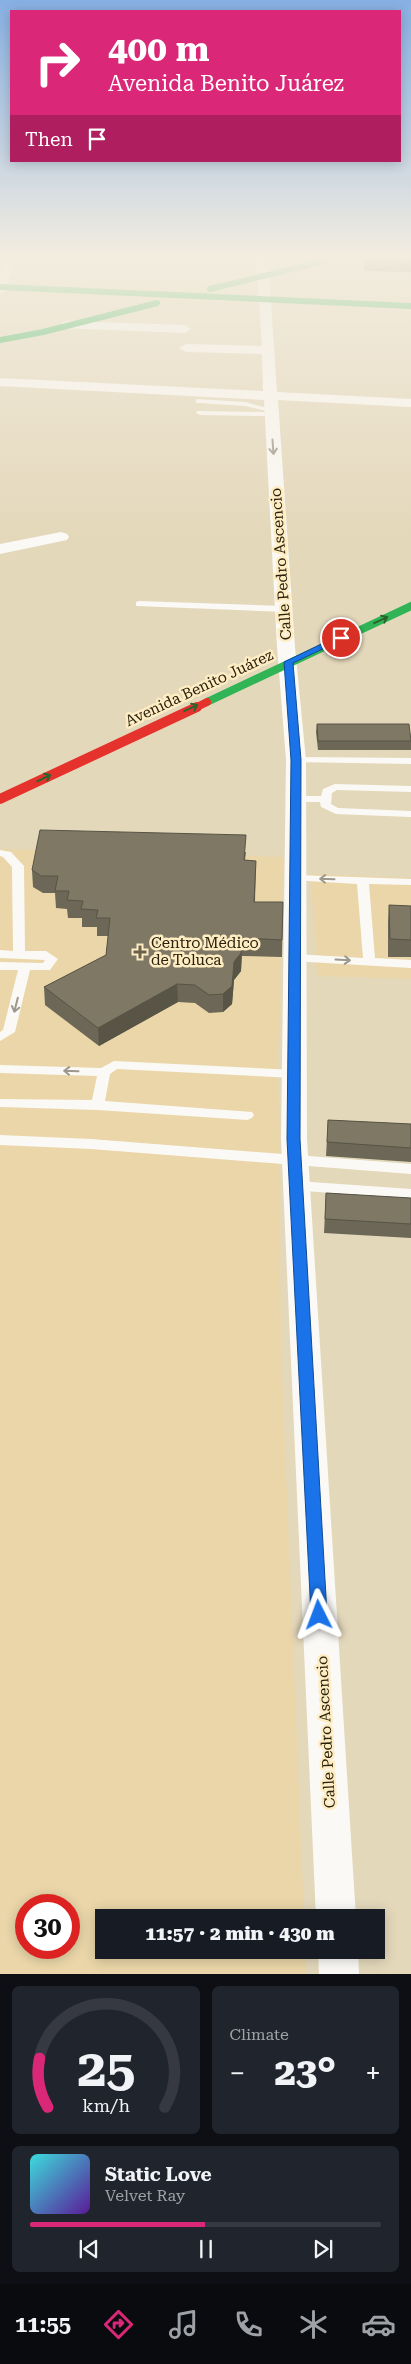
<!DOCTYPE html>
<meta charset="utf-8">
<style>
:root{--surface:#171b24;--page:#20242c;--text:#f1f3f6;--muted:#9ea1a6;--line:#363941;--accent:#db2777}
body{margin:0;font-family:"Roboto Serif",serif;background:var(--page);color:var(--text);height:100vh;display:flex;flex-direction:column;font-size:19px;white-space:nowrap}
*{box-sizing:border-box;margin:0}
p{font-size:16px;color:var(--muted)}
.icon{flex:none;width:28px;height:28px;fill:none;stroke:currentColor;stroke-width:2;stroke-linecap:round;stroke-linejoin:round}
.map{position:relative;height:1974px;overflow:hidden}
.side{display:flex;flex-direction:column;gap:12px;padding:12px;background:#0d0f14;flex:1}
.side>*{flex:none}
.guide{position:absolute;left:10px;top:10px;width:391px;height:152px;border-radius:0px;box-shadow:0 2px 12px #0003;background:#db2777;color:#fff;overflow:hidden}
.speed{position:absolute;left:15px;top:1894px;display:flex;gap:10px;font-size:25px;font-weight:700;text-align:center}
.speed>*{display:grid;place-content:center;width:65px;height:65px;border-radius:50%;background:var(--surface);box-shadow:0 2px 12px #0003;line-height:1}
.speed .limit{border:8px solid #d22;background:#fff;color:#111}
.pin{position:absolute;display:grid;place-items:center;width:42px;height:42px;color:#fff;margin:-21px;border:2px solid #fff;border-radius:50%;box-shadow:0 1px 5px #0007}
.me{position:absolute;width:55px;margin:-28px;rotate:357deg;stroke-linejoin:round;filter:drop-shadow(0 0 4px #0008)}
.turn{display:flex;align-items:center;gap:18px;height:105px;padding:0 15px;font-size:22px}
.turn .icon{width:65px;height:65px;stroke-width:2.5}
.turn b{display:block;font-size:35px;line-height:42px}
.then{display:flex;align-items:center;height:48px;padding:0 15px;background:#0003;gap:10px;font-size:19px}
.big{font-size:38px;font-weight:800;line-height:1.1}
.side .widget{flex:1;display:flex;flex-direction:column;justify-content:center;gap:8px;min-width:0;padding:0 18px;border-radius:8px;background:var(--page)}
.side .dial{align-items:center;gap:0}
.dial svg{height:130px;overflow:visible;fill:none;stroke:var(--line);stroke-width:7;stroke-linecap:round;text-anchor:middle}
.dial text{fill:var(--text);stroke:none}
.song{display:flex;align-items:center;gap:15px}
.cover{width:60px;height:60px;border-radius:8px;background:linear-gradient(135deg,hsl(180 70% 55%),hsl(270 70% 35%))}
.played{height:5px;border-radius:2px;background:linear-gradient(90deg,var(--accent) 50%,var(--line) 50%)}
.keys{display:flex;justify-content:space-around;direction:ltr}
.heat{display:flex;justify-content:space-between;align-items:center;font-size:28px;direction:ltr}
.side .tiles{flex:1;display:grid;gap:12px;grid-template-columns:1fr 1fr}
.widget:last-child{grid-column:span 2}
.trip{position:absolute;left:95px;top:1909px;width:290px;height:50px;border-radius:0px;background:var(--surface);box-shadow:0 2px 12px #0003;font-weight:800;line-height:50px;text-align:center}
.dock{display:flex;height:80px;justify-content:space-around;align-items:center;background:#090b0e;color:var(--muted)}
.dock .icon{width:35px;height:35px}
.dock .selected{color:var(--accent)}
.dock b{font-size:22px;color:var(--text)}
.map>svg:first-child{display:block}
.built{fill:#ead6a8;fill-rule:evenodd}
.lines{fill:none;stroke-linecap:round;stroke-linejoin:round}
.lane{fill:#fbf9f5;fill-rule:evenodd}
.street{fill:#fbf9f5;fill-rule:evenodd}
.fast-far1{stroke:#30b455;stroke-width:6}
.fast{stroke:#30b455;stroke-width:8}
.jam-far1{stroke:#e5322d;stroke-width:8}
.jam{stroke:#e5322d;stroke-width:10}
.wall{fill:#6c6756}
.shaded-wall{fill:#585446}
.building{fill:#7e7864;stroke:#585446}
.oneway{stroke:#9d988d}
.oneway2{stroke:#2d632d}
.route{fill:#1a73e8;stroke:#114b97}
.poi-dot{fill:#6b614a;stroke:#feecc3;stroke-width:2}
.labels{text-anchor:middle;stroke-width:5;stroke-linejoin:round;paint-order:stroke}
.street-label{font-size:15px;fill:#2a210d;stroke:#feecc3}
.poi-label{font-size:15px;fill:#2a210d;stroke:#feecc3;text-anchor:start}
</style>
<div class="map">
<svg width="411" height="1974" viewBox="0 0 411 1974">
<rect width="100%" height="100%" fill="#e4d8bb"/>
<path class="built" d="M0 849 283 857 278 1060 281 1349 304 1917 104 1918V1950H305L306 1974H0ZM26 1905H69V1948H26Z
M311 874 411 878V979L317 976Z"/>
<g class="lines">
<path class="lane" d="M196 399 245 402 275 410 271 412 245 406 199 403H196Z
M197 411 264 412 268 414 264 416 200 415 196 413Z
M139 601 284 606 289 609 284 612 136 606V602Z
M296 757 411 758V764L292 762V758Z
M335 784 411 786V792L337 790 332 793 331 804 338 808 411 811V817L336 814 321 807 320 802H296L291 799 296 796H321L323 789Z
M0 850 11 852 24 866 25 951H46L58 959 50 970H30L15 1032 0 1041V1032L3 1030 18 970H0V962L43 963 45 960 0 958V950L13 951 12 867 3 857 0 856Z
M295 875 411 879V885L369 884 375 958 411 960V968L291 961 289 958 295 954 363 958 357 884 291 880 289 878Z
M114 1061 294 1070 301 1074 294 1078 117 1069 110 1074 105 1101 252 1112 254 1115 252 1118 247 1120 98 1110 0 1107V1099L92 1100 97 1076 0 1073V1065L101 1068Z
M0 1135 91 1139 411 1164V1174L91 1149 0 1145Z
M297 1181 411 1189V1199L292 1190 290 1186 292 1182Z"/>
<path class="street" d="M4 259H16L6 290 0 294V272Z
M256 259H268L277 392 411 399V407L278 400 295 647 306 760 307 1139 356 1918H316L281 1139 286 760 277 647 264 400 0 386V378L263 391 262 354 186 352 179 348 186 344 262 346Z
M67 321 185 325 191 329 185 333 62 328 61 325 62 322Z
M61 532 67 534 69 537 67 540 0 554V544Z
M318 1950H358L359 1974H319Z"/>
<path class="fast-far1" d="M0 287 411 306
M210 289 333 259
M0 340 43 332 157 303"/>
<path class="fast" d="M207 702 411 606"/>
<path class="jam-far1" d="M195 708 207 702"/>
<path class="jam" d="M0 799 197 707"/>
</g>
<path class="wall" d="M364 259H411V272L364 271Z
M317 724 411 739V750H318L316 732Z
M246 852 245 860 256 861 255 902H283L282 957 242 956 241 971 234 980 232 1004 223 1012 209 1013 195 1003 178 1002 99 1046 45 1005 44 987 106 955 108 936H97V927H82V918H68L67 909 56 908 55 893H43L33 887 32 870Z
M389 905 411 906V957H388V922Z
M328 1120 411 1124V1162L326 1156Z
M326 1193 411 1198V1238L324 1233Z"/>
<path class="shaded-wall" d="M242 938 241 971 234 980 232 1004 223 1012V994Z
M177 984 178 1002 99 1046 98 1028Z"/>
<path class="building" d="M365 259H411V264L365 263Z
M317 724H409L411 741H318Z
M40 830 246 835 244 860 256 861 254 902H283L282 940 242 938 241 953 234 962 232 986 223 994 209 995 195 985 177 984 98 1028 44 987 106 955 110 918H96L98 910 81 909 83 901 67 900 69 891H55L58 876H41L32 870Z
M389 905 411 906V940L390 939Z
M328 1120 411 1124V1148L327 1142Z
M326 1193 411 1198V1224L325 1219Z"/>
<defs><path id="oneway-shaft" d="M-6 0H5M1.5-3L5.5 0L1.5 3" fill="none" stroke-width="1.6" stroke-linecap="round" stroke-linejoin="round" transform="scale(1.25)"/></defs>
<g class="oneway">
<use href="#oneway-shaft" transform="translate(273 447) rotate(86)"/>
<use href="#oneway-shaft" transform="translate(327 879) rotate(-178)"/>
<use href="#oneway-shaft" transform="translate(343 960) rotate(3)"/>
<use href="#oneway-shaft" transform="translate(16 1005) rotate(104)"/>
<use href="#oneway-shaft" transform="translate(71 1071) rotate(-178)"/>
</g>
<g class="oneway2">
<use href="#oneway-shaft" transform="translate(381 620) rotate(-25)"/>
<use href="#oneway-shaft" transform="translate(191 708) rotate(-25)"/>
<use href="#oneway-shaft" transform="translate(44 778) rotate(-26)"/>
</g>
<linearGradient id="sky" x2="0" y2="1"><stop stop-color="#87b0e3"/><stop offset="0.48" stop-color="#f3ede0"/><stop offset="1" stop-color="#f3ede0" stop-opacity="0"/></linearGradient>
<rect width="411" height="535" fill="url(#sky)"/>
<path class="route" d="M338 636 346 638 293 663 301 760 300 1139 327 1615 325 1620 319 1623 313 1620 311 1615 287 1139 291 760 284 662Z"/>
<path class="poi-dot" d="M137.5 944.5h5v5h5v5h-5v5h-5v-5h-5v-5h5z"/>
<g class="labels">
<g class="street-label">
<text transform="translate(281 564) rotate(-94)" y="5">Calle Pedro Ascencio</text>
<text transform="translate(199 688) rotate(-25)" y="5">Avenida Benito Juárez</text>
<text transform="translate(326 1732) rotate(-93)" y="5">Calle Pedro Ascencio</text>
</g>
<g class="poi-label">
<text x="151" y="948">Centro Médico<tspan x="151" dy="17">de Toluca</tspan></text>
</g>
</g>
</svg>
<div class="speed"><div class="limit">30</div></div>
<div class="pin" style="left:341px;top:638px;background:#d93025"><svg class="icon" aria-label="arrive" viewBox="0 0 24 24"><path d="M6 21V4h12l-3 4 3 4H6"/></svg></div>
<svg class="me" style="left:319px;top:1615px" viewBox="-20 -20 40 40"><path d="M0-17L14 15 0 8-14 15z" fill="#1a73e8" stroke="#fff" stroke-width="4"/></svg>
<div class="trip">11:57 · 2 min · 430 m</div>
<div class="guide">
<div class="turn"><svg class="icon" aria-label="right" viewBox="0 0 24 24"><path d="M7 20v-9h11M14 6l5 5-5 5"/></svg><div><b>400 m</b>Avenida Benito Juárez</div></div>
<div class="then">Then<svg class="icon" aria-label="arrive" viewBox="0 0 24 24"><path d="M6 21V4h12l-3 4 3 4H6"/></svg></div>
</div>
</div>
<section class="side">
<div class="tiles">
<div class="widget dial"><svg viewBox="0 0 100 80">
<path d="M14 69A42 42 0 1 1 86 69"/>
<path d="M14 69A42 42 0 0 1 9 39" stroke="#db2777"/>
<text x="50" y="56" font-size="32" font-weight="700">25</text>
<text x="50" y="72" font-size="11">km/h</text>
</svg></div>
<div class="widget"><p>Climate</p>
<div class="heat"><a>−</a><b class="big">23°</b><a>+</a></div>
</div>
<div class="widget">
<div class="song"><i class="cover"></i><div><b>Static Love</b><p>Velvet Ray</p></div></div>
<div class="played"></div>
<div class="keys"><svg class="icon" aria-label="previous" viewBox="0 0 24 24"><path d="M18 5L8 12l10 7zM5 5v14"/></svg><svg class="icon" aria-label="pause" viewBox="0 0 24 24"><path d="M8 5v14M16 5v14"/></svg><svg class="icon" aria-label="next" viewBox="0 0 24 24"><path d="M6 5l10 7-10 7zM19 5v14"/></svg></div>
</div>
</div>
</section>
<nav class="dock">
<b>11:55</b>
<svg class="icon selected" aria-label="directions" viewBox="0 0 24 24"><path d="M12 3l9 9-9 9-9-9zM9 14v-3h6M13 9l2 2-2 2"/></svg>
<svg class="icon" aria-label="music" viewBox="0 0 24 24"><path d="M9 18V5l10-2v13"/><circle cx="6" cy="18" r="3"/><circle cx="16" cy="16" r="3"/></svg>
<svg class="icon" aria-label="phone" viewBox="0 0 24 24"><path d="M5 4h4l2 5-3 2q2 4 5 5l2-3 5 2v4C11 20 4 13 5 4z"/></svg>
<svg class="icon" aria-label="climate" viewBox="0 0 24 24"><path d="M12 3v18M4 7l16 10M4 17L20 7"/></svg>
<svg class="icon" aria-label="car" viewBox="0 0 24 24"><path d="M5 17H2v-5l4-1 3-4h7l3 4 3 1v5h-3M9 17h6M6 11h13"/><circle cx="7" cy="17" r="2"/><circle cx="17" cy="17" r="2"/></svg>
</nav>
